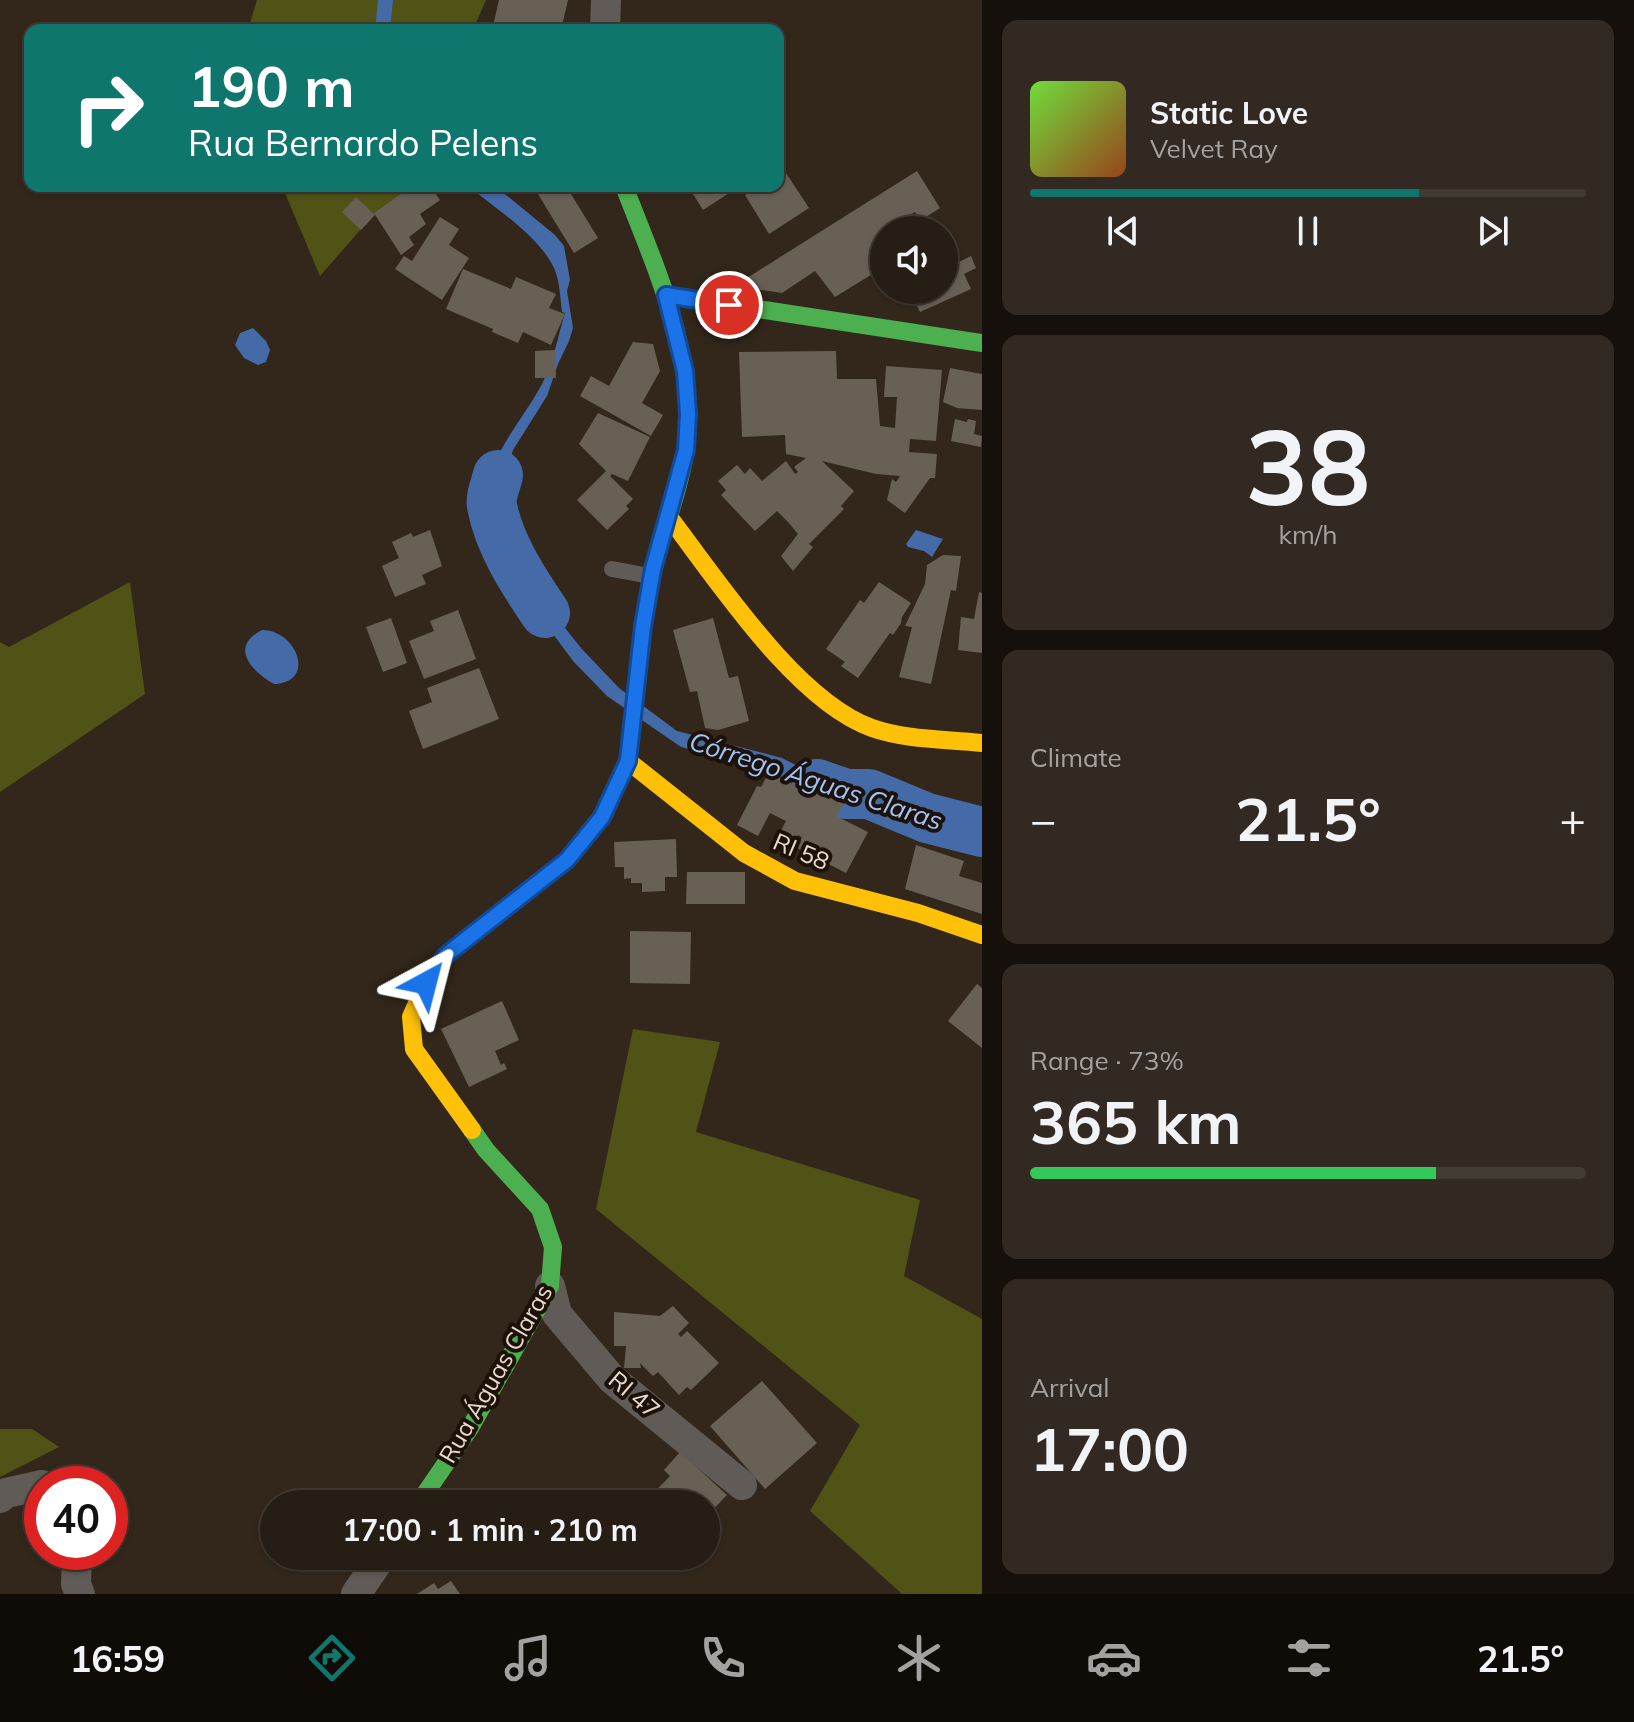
<!DOCTYPE html>
<meta charset="utf-8">
<style>
:root{--surface:#261d14;--page:#322a22;--text:#f1f3f6;--muted:#a4a2a0;--line:#423b34;--accent:#0f766e}
body{margin:0;font-family:Mulish,sans-serif;background:var(--page);color:var(--text);height:100vh;display:flex;flex-direction:column;font-size:30px;white-space:nowrap}
*{box-sizing:border-box;margin:0}
p{font-size:26px;color:var(--muted)}
.icon{flex:none;width:44px;height:44px;fill:none;stroke:currentColor;stroke-width:2;stroke-linecap:round;stroke-linejoin:round}
.map{position:relative;flex:1;overflow:hidden}
.sheet{display:flex;flex-direction:column;gap:20px;padding:20px;background:#15100b;width:652px}
.sheet>*{flex:none}
.banner{position:absolute;left:24px;top:24px;width:760px;height:168px;border-radius:16px;box-shadow:0 2px 6px #0004,0 0 0 2px var(--line);background:#0f766e;color:#fff;overflow:hidden}
.controls{position:absolute;left:870px;top:216px;display:grid;gap:16px}
.controls a{display:grid;place-items:center;width:88px;height:88px;border-radius:50%;background:var(--surface);box-shadow:0 2px 6px #0004,0 0 0 2px var(--line);font-size:40px}
.speed{position:absolute;left:24px;top:1466px;display:flex;gap:16px;font-size:40px;font-weight:700;text-align:center}
.speed>*{display:grid;place-content:center;width:104px;height:104px;border-radius:50%;background:var(--surface);box-shadow:0 2px 6px #0004,0 0 0 2px var(--line);line-height:1}
.speed .limit{border:12px solid #d22;background:#fff;color:#111}
.pin{position:absolute;display:grid;place-items:center;width:68px;height:68px;color:#fff;margin:-34px;border:4px solid #fff;border-radius:50%;box-shadow:0 2px 8px #0007}
.me{position:absolute;width:88px;margin:-44px;rotate:38deg;stroke-linejoin:round;filter:drop-shadow(0 0 6px #0008)}
.turn{display:flex;align-items:center;gap:28px;height:168px;padding:0 32px;font-size:36px}
.turn .icon{width:104px;height:104px;stroke-width:2.5}
.turn b{display:block;font-size:56px;line-height:68px}
.big{font-size:60px;font-weight:700;line-height:1.1}
.sheet .widget{flex:1;display:flex;flex-direction:column;justify-content:center;gap:12px;min-width:0;padding:0 28px;border-radius:16px;background:var(--page)}
.sheet .dial{align-items:center;gap:0}
.dial b{font-size:104px;line-height:1}
.song{display:flex;align-items:center;gap:24px}
.cover{width:96px;height:96px;border-radius:12px;background:linear-gradient(135deg,hsl(100 70% 55%),hsl(20 70% 35%))}
.played{height:8px;border-radius:4px;background:linear-gradient(90deg,var(--accent) 70%,var(--line) 70%)}
.keys{display:flex;justify-content:space-around;direction:ltr}
.heat{display:flex;justify-content:space-between;align-items:center;font-size:44px;direction:ltr}
.charge{height:12px;border-radius:6px;background:linear-gradient(90deg,#34c759 73%,var(--line) 0)}
.trip{position:absolute;left:260px;top:1490px;width:460px;height:80px;border-radius:40px;background:var(--surface);box-shadow:0 2px 6px #0004,0 0 0 2px var(--line);font-weight:700;line-height:80px;text-align:center}
.tab-bar{display:flex;height:128px;justify-content:space-around;align-items:center;background:#0f0c08;color:var(--muted)}
.tab-bar .icon{width:56px;height:56px}
.tab-bar .current{color:var(--accent)}
.tab-bar b{font-size:36px;color:var(--text)}
main{display:flex;flex:1;min-height:0}
.map>svg:first-child{display:block}
.green{fill:#515216}
.water{fill:#446aa8}
.lines{fill:none;stroke-linecap:round;stroke-linejoin:round}
.river{stroke:#446aa8;stroke-width:50}
.building{fill:#696055}
.lane{stroke:#605b56;stroke-width:16}
.street{stroke:#605b56;stroke-width:30}
.fast{stroke:#4caf50;stroke-width:18}
.slow{stroke:#ffc107;stroke-width:18}
.route-casing{stroke:#114b97;stroke-width:20}
.route{stroke:#1a73e8;stroke-width:14}
.labels{text-anchor:middle;stroke-width:8;stroke-linejoin:round;paint-order:stroke}
.street-label{font-size:24px;fill:#eadace;stroke:#1c1209}
.water-label{font-size:26px;font-style:italic;fill:#9fc3fb;stroke:#1c1209}
</style>
<main>
<div class="map">
<svg width="982" height="1594" viewBox="0 0 982 1594">
<rect width="100%" height="100%" fill="#33271b"/>
<path class="green" d="M257 0H486L473 30H248Z
M282 186H467L376 212 320 276Z
M130 582 145 694 0 792V642L9 647Z
M633 1029 720 1042 696 1132 920 1200 904 1276 982 1319V1594H902L810 1511 860 1425 596 1209Z
M0 1429H32L59 1447 0 1477Z"/>
<path class="water" d="M378 0H393L390 30H375Z
M468 186H495L555 235 564 246 570 280 567 291 573 328 569 341 558 364 547 396 513 450 498 499 511 541 497 537C470 470 512 439 542 384 553 363 558 336 565 313L562 312C560 298 560 281 554 268 539 236 495 208 468 186Z
M253 328 266 341 270 350 266 362 258 365 244 358 235 345 240 333Z
M916 530 943 539 932 557 924 551 908 547 906 544Z
M504 553 518 557 542 599 581 648 619 688 677 731 782 758 835 785 874 792 883 799 870 796 853 801 807 783 804 787 757 766 681 747 607 696 573 661 522 592Z
M262 630C297 630 317 682 274 684 251 671 229 647 262 630Z"/>
<g class="lines">
<path class="river" d="M498 475C496 484 490 497 492 506 499 544 524 582 545 613
M817 784 846 794H869L927 818 982 832"/>
</g>
<path class="building" d="M499 0H568L561 30H492Z
M784 170 809 208 769 234 745 195 759 186H778V174Z
M917 171 940 208 920 221 915 212 884 230V267L835 297 815 271 782 293 734 286Z
M412 186H430L440 200 420 214 426 224 409 237 414 245 401 255 374 213Z
M533 186H582L571 194 598 238 574 253Z
M688 186H740L703 210Z
M356 197 375 215 361 230 342 212Z
M440 217 459 229 449 245 469 258 442 300 395 269 404 256 412 261Z
M953 249 959 262 971 256 976 268 964 274 971 289 920 312 909 290H944V253Z
M463 269 511 289 516 277 556 294 549 308 565 314 551 345 523 332 518 343 492 332 493 329 446 309Z
M633 342 653 344 660 371 642 403 663 415 651 436 580 396 591 376 609 386Z
M555 350 556 378H535V351Z
M836 351 837 379H876L880 426 895 428 897 397H884L886 366 942 370 936 441 910 439 909 452 937 454 935 478H930L905 513 887 500 892 479 896 482 900 476 876 474 822 461 854 491 841 506 844 509 809 544 813 547 793 571 781 556 798 534 788 522 777 511 755 531 721 495 726 490 718 481 737 465 745 474 750 468 762 481 786 461 795 474 798 472 794 467 806 458 786 454 785 435 742 437 739 352Z
M950 368 982 374V410L957 408 943 402Z
M598 413 650 437 628 481 612 474 610 476 633 499 626 506 629 509 607 530 577 500 606 471 579 444Z
M955 419 967 422 968 419 976 421 974 434 982 436 981 447 951 441Z
M430 530 442 566 422 575 426 584 395 597 382 566 399 558 392 542 411 533 413 537Z
M943 555 961 556 956 591 951 590 931 684 899 677 912 627 905 626 925 584 927 565Z
M879 582 911 603 902 617 901 623 893 635 890 633 858 678 841 666 845 662 826 649 860 600 864 603Z
M979 592 982 593V653L958 650 961 617 974 619Z
M458 610 476 659 424 679 409 641 434 631 430 621Z
M391 618 407 663 383 672 366 627Z
M713 618 729 678 738 676 749 721 718 730 705 728 697 691 690 692 673 630Z
M479 668 499 719 423 749 409 711 432 702 427 688Z
M769 772 805 790 808 784 845 803 836 816 868 832 846 873 797 848 802 837 798 835 788 854 773 846 786 821 770 813 758 836 737 825 757 786 761 787Z
M676 839 677 877H665V891L642 892V883H631V878L624 879V867H615L614 842Z
M916 845 964 861 959 876 982 883V914L905 889Z
M687 872H745V904H686Z
M630 931 691 932 690 984 630 983Z
M977 984 982 988V1048L948 1021Z
M502 1001 519 1040 495 1051 501 1065 504 1063 507 1069 469 1087 441 1029Z
M673 1306 689 1323 678 1334 681 1337 687 1331 719 1363 691 1390 687 1387 679 1395 658 1372 653 1376 640 1363 641 1368H624L626 1346H614V1312L660 1316Z
M762 1381 817 1443 765 1489 710 1426Z
M680 1452 727 1495 706 1517V1504H643L670 1476 664 1470Z
M451 1581 460 1594H417L434 1583 438 1589Z"/>
<g class="lines">
<path class="lane" d="M612 569 650 576"/>
<path class="street" d="M605 30 606 0
M550 1286 557 1314 612 1379 742 1485
M0 1498 6 1493 42 1485
M77 1552 76 1584 80 1594
M356 1594 382 1556"/>
<path class="fast" d="M624 186C656 269 697 356 686 447 682 480 665 527 655 560
M666 295 982 343
M418 1504 470 1428 550 1286 553 1247 540 1209 486 1150 472 1130"/>
<path class="slow" d="M669 517C718 581 796 701 872 728 906 740 946 739 982 743
M628 761 744 853 795 881 918 913 982 935
M472 1130 414 1049 411 1017 426 983 446 955 567 860 602 817 628 761 643 626 655 560"/>
</g>
<g class="lines">
<g class="route-casing">
<path id="route" d="M426 983 446 955 567 860 602 817 628 761 643 626 653 569 686 450 688 414 685 371 666 295 729 305"/>
</g>
<use href="#route" class="route"/>
</g>
<g class="labels">
<g class="street-label">
<text transform="translate(801 852) rotate(23)" y="8">RI 58</text>
<text transform="translate(496 1374) rotate(-60)" y="8">Rua Águas Claras</text>
<text transform="translate(634 1395) rotate(40)" y="8">RI 47</text>
</g>
<g class="water-label">
<text transform="translate(816 781) rotate(18)" y="9">Córrego Águas Claras</text>
</g>
</g>
</svg>
<div class="controls">
<a><svg class="icon" aria-label="sound" viewBox="0 0 24 24"><path d="M4 9h4l5-4v14l-5-4H4zM17 9q2 3 0 6"/></svg></a>
</div>
<div class="speed"><div class="limit">40</div></div>
<div class="pin" style="left:729px;top:305px;background:#d93025"><svg class="icon" aria-label="arrive" viewBox="0 0 24 24"><path d="M6 21V4h12l-3 4 3 4H6"/></svg></div>
<svg class="me" style="left:426px;top:983px" viewBox="-20 -20 40 40"><path d="M0-17L14 15 0 8-14 15z" fill="#1a73e8" stroke="#fff" stroke-width="4"/></svg>
<div class="trip">17:00 · 1 min · 210 m</div>
<div class="banner">
<div class="turn"><svg class="icon" aria-label="right" viewBox="0 0 24 24"><path d="M7 20v-9h11M14 6l5 5-5 5"/></svg><div><b>190 m</b>Rua Bernardo Pelens</div></div>
</div>
</div>
<section class="sheet">
<div class="widget">
<div class="song"><i class="cover"></i><div><b>Static Love</b><p>Velvet Ray</p></div></div>
<div class="played"></div>
<div class="keys"><svg class="icon" aria-label="previous" viewBox="0 0 24 24"><path d="M18 5L8 12l10 7zM5 5v14"/></svg><svg class="icon" aria-label="pause" viewBox="0 0 24 24"><path d="M8 5v14M16 5v14"/></svg><svg class="icon" aria-label="next" viewBox="0 0 24 24"><path d="M6 5l10 7-10 7zM19 5v14"/></svg></div>
</div>
<div class="widget dial"><b>38</b><p>km/h</p></div>
<div class="widget"><p>Climate</p>
<div class="heat"><a>−</a><b class="big">21.5°</b><a>+</a></div>
</div>
<div class="widget"><p>Range · 73%</p><b class="big">365 km</b><div class="charge"></div></div>
<div class="widget"><p>Arrival</p><b class="big">17:00</b></div>
</section>
</main>
<nav class="tab-bar">
<b>16:59</b>
<svg class="icon current" aria-label="directions" viewBox="0 0 24 24"><path d="M12 3l9 9-9 9-9-9zM9 14v-3h6M13 9l2 2-2 2"/></svg>
<svg class="icon" aria-label="music" viewBox="0 0 24 24"><path d="M9 18V5l10-2v13"/><circle cx="6" cy="18" r="3"/><circle cx="16" cy="16" r="3"/></svg>
<svg class="icon" aria-label="phone" viewBox="0 0 24 24"><path d="M5 4h4l2 5-3 2q2 4 5 5l2-3 5 2v4C11 20 4 13 5 4z"/></svg>
<svg class="icon" aria-label="climate" viewBox="0 0 24 24"><path d="M12 3v18M4 7l16 10M4 17L20 7"/></svg>
<svg class="icon" aria-label="car" viewBox="0 0 24 24"><path d="M5 17H2v-5l4-1 3-4h7l3 4 3 1v5h-3M9 17h6M6 11h13"/><circle cx="7" cy="17" r="2"/><circle cx="17" cy="17" r="2"/></svg>
<svg class="icon" aria-label="filters" viewBox="0 0 24 24"><path d="M4 7h16M4 17h16"/><circle cx="9" cy="7" r="2"/><circle cx="15" cy="17" r="2"/></svg>
<b>21.5°</b>
</nav>
